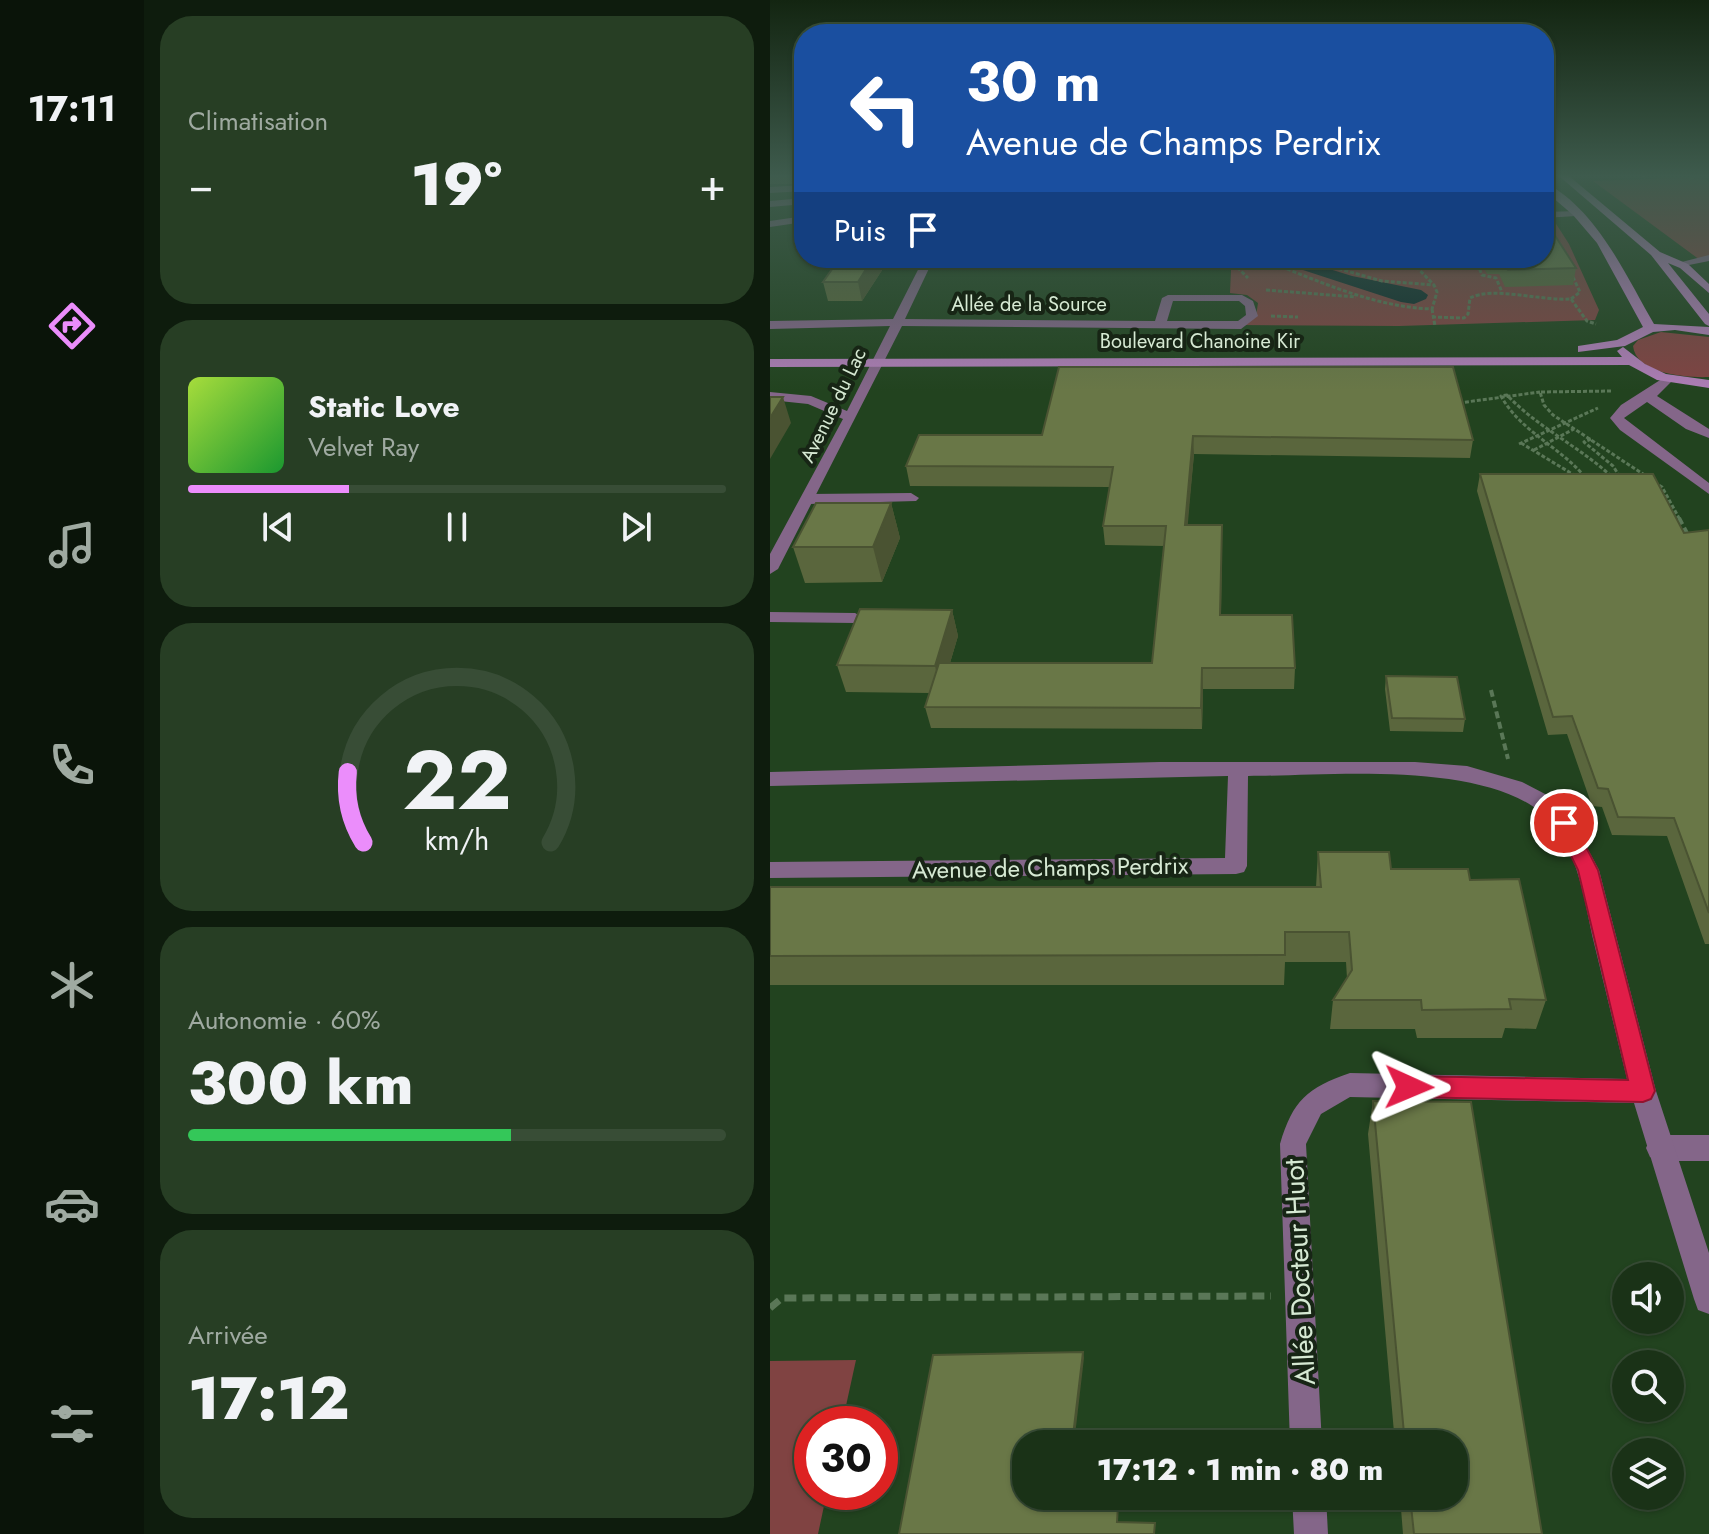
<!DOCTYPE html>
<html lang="fr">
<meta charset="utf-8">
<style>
:root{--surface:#1a3217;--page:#273e24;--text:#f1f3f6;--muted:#9faaa1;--line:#384d36;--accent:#eb8dfb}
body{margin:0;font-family:Jost,sans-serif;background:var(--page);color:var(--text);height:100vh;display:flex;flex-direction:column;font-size:30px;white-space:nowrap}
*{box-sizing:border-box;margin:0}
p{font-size:26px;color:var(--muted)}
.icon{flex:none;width:44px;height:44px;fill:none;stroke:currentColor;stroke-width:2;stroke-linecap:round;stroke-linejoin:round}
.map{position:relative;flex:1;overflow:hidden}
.sheet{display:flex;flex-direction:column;gap:16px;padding:16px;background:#0e1c0d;width:626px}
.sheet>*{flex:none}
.banner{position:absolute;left:24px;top:24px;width:760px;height:244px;border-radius:32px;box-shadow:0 2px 6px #0004,0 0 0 2px var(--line);background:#1a4fa0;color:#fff;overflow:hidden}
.tools{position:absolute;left:842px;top:1262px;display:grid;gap:16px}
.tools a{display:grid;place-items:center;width:72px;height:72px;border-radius:50%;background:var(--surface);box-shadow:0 2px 6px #0004,0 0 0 2px var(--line);font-size:40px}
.speed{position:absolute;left:24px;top:1406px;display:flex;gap:16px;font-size:40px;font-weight:700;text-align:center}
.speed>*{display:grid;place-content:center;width:104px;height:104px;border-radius:50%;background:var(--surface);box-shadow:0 2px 6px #0004,0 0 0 2px var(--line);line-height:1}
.speed .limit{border:12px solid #d22;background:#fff;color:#111}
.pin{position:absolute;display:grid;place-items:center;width:68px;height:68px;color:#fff;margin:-34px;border:4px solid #fff;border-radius:50%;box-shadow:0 2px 8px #0007}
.me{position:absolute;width:88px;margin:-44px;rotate:91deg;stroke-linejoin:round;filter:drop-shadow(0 0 6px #0008)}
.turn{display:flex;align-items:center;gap:28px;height:168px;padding:0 40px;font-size:36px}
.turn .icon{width:104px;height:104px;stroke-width:2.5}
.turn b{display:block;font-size:56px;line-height:68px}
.then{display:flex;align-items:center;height:76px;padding:0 40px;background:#0003;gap:16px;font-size:30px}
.big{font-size:60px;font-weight:800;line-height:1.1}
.sheet .card{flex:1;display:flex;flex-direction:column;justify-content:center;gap:12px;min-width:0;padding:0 28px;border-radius:32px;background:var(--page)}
.sheet .dial{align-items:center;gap:0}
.dial svg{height:208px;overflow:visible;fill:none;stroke:var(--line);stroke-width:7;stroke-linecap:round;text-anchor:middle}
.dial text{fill:var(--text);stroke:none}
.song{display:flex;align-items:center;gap:24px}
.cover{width:96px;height:96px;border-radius:12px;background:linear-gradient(135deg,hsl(80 70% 55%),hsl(130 70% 35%))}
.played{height:8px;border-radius:4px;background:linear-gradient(90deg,var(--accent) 30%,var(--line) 30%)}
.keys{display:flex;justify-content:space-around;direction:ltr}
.heat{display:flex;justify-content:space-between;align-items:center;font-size:44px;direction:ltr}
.charge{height:12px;border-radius:6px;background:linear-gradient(90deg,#34c759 60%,var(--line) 0)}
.trip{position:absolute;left:242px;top:1430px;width:456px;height:80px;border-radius:32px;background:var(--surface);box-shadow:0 2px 6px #0004,0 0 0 2px var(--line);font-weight:800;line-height:80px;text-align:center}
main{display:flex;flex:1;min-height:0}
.dock{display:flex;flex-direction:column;width:144px;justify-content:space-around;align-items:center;background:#0a1409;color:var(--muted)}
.dock .icon{width:56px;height:56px}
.dock .active{color:var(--accent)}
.dock b{font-size:36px;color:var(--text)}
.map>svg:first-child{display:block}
.green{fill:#804342}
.water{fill:#0f2b2d}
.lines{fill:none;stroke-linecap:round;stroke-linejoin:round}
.path-far2{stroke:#5a7757;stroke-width:3;stroke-dasharray:4 2;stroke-linecap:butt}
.path-far1{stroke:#5a7757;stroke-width:4;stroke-dasharray:7 4;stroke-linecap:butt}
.path{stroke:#5a7757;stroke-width:7;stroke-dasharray:12 6;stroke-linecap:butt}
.service{fill:#846689;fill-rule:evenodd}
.minor{fill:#846689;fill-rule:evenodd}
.secondary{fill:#ae7db6;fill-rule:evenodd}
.wall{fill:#5a663d}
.shaded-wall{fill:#4a5332}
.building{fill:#697747;stroke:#4a5332;stroke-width:2}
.route{fill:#e11d48;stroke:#92132f;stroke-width:2}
.labels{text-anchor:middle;stroke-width:8;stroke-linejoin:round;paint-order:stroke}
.far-street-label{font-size:20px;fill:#d6e9d3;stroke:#172515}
.street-label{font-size:24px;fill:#d6e9d3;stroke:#172515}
.near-street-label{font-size:28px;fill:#d6e9d3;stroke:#172515}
</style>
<main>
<nav class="dock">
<b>17:11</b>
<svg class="icon active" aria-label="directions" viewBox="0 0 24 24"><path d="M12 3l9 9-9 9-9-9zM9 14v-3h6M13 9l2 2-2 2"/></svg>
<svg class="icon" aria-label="music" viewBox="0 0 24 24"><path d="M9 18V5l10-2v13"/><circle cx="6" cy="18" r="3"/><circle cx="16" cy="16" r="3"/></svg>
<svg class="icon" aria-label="phone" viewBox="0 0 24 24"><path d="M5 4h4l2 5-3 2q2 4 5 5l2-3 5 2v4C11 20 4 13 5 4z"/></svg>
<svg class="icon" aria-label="climate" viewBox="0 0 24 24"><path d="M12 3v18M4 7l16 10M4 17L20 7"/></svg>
<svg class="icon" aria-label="car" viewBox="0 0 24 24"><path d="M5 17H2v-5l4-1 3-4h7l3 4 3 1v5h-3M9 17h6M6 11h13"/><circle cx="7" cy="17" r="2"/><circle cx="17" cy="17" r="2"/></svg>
<svg class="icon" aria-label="filters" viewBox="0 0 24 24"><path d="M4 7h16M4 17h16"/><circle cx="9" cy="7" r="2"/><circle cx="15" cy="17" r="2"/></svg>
</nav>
<section class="sheet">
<div class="card"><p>Climatisation</p>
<div class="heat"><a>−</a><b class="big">19°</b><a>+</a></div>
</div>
<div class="card">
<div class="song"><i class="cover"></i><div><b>Static Love</b><p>Velvet Ray</p></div></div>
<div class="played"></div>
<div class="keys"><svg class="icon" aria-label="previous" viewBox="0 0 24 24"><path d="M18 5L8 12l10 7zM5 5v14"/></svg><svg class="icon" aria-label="pause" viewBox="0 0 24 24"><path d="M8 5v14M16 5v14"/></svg><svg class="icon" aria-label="next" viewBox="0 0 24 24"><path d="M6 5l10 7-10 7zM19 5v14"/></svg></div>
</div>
<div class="card dial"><svg viewBox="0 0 100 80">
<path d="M14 69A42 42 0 1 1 86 69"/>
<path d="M14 69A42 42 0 0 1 8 42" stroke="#eb8dfb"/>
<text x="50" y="56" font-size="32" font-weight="700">22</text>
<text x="50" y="72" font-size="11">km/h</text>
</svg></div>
<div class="card"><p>Autonomie · 60%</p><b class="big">300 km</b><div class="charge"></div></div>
<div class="card"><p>Arrivée</p><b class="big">17:12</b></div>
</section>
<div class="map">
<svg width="939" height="1534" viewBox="0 0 939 1534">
<rect width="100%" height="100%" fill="#22431f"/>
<path class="green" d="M932 177 939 182V258L930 260 823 181Z
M774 219H783L799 244 829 310 825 320 629 326 469 325 486 316 488 303 477 295 460 293 461 270 404 269V261H384V258H774Z
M891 332 939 337V377C917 378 866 374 863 346L868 340Z
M86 1360 72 1424H42V1492H57L48 1534H0V1361Z"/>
<path class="water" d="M496 258H524L582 276 651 290 658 295 656 299 644 304 631 302Z"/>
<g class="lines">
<path class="path-far2" d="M872 176 877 179
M920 179 926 176
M445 258 469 269 478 278
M489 258C545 279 601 307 662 309L667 292 664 285 612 281 531 258
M638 258 664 285
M705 258 712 275 726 278 732 292
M496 290 586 297
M801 299 810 292 802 275
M662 309 665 326
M501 316 528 317
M662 317 694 318 698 314 700 298C723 286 770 301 801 299L817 321 826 324
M841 391 770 392 774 405 783 415 876 476
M689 403 770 392
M821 439 814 442 843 466 850 477
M751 443 809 478
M749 444 828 408
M764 450 804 429
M815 477C789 446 751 432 731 396L737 395C768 428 809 446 842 477
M884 482 892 487 910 520"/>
<path class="path-far1" d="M909 518 919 537
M721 690 738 759"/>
<path class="path" d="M0 1308 12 1298 501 1296"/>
<path class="service" d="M34 185V191L0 193V187Z
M34 198V204L0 207V201Z
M939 255V261L909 267 904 264Z
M898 375 904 379 887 396 939 429V438L916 429 877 402 854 418 939 483V494L850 430 840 418 851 405Z
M141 493 149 498 146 501 39 504 31 499 39 494Z
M0 612 85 613 94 618 85 623 0 622Z
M890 1135H939V1161H890L880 1157 876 1148 880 1139Z"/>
<path class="minor" d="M809 211 806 216 774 218V212Z
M34 216V222L0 227V221Z
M154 258H164L135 319 385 321 392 298 398 295H472L483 301 488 316 471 329 132 326 8 569 0 574V554L73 419 38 404 0 400V392L41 396 77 411 120 326 0 329V321L123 319ZM403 301H469L475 306 476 315 468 321H397Z
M390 762H645L697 766 752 782 777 795 801 818 829 870 886 1091 939 1253V1314L928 1310 924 1299 864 1103 580 1097 551 1114 536 1144 552 1444H520L510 1144C523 1100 537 1088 580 1073L857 1079C846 1034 835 988 824 943 815 904 810 861 786 828 735 757 558 776 478 776L477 866 474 872 466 874 0 878V862L455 858 458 776 0 786V772Z
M522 1496H556L558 1534H524Z"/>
<path class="secondary" d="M789 176H799L890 252 918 264 939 284V293L910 268 898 263 939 314V326L935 324 881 255Z
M774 182C827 209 856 276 884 324L939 327V335L905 330 883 332 855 346 808 352V346L847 340 873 327 827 243 803 215 774 190Z
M853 347 875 364 896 374 939 380V388L887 380 859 365 0 367V359L852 357 847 351Z"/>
</g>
<path class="wall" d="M0 176H34V184H0Z
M70 258H120L92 301H58L53 282Z
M709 258H774L806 268 803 285 735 287 729 274H717Z
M289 367 703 440 700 458 424 454 417 525 452 545 451 615 525 668 524 689H433L432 729 161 728 155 707 160 693 76 692 67 665 182 610 188 636 180 663H382L394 546 335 545 333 526 340 487 140 486 136 466 272 435Z
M710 474 914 533 939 530V944H935L897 836 842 835 832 807 822 806 797 734 778 735 707 491Z
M121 503 130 538 112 582 35 583 23 547Z
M616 676 695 719 693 732 620 731 615 689Z
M548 852 621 869 700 880 776 1000 766 1029 735 1028 732 1038H647L645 1029H560L563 1000 577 978 576 962H515L514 985H0V887H546Z
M603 1101 772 1534H633L630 1496H684V1444H625L598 1134Z"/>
<path class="shaded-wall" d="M103 258H120L92 301 88 282Z
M13 397 21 423 0 459V418Z
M423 436 424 454 416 545 415 525Z
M121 503 130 538 112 582 103 547Z
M182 610 188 636 171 693 165 666Z
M432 668 433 689 432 729 431 708Z
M313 1352 314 1358 304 1444H302Z"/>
<path class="building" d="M774 231H782L806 268 738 270 732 258H774Z
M70 258H103L88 282H53Z
M289 367H683L703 440 423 436 415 525H452L450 615H522L525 668H432L431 708 155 707 169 663H382L396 526H333L343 467 136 466 149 435H272Z
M0 397H13L0 418Z
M710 474H883L914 533 939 530V913L904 818 848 817 838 789 828 788 802 716 783 717Z
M46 503H121L103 547H23Z
M90 609 182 610 165 666 67 665Z
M616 676 687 677 695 719 622 718Z
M548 852H619L621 869H698L700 880 749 879 776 1000 739 999 741 1009 652 1010 651 1000H563L582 970 579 932H515V955L0 956V887H551Z
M603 1101 701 1102 772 1534H644L640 1496H684V1444H635Z
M313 1352 302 1444H256V1496H296L294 1505H348L347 1522 385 1523 384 1534H129L163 1355Z"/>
<linearGradient id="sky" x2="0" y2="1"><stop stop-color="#132511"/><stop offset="0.45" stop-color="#3e5b4d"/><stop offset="1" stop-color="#3e5b4d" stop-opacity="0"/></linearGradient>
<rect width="939" height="391" fill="url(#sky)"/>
<path class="route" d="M794 816 801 818 828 870 885 1091 881 1099 873 1102 639 1097 630 1094 627 1087 630 1079 639 1076 858 1080 808 870 785 823Z"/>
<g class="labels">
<g class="far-street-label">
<text x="259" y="311">Allée de la Source</text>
<text x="430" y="348">Boulevard Chanoine Kir</text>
<text transform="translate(63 405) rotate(-64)" y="7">Avenue du Lac</text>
</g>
<g class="street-label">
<text transform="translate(280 868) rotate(-1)" y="8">Avenue de Champs Perdrix</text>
</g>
<g class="near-street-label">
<text transform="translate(529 1272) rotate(-93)" y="10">Allée Docteur Huot</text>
</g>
</g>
</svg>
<div class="tools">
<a><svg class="icon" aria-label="sound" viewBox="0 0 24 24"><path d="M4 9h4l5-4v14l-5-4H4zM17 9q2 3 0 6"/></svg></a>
<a><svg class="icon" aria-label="search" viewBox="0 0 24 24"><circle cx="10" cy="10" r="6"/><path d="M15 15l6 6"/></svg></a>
<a><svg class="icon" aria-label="layers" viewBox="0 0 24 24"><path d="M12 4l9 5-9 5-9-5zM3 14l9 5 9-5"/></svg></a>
</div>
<div class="speed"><div class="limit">30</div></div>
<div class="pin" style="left:794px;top:823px;background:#d93025"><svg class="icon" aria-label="arrive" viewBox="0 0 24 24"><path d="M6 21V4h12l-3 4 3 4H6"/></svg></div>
<svg class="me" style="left:639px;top:1087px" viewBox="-20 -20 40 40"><path d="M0-17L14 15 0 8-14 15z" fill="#e11d48" stroke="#fff" stroke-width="4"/></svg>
<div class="trip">17:12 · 1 min · 80 m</div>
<div class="banner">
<div class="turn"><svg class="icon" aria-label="left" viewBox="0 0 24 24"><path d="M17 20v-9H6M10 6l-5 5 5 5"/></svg><div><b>30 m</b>Avenue de Champs Perdrix</div></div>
<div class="then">Puis<svg class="icon" aria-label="arrive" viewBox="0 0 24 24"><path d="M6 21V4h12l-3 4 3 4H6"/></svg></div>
</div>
</div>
</main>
